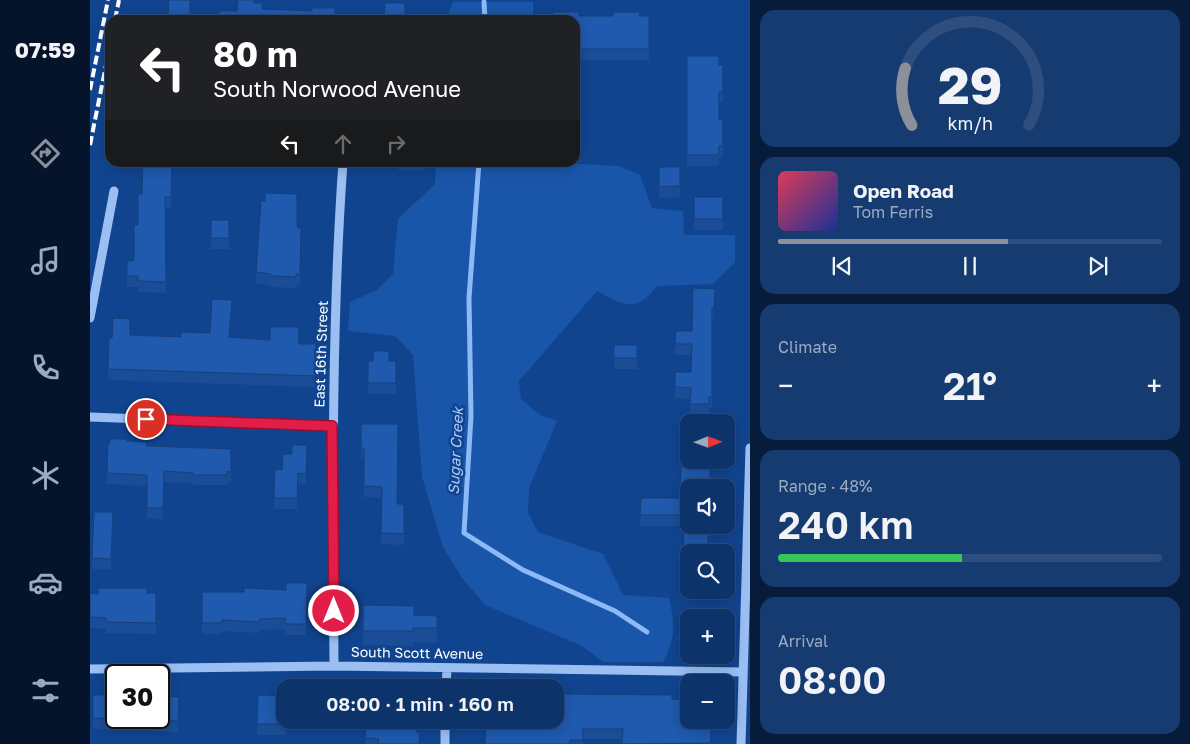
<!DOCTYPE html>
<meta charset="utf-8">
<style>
:root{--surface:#0d336b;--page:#163b71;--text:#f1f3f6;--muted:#9aaac1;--line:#2d4e7e;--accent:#8c9099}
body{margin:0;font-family:"Golos Text",sans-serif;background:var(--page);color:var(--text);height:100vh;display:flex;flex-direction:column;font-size:19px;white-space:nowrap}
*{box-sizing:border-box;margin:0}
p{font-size:16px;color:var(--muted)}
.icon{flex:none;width:28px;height:28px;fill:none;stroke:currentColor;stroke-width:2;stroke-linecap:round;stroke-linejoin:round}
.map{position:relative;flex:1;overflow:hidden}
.panel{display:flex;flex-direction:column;gap:10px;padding:10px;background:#071c3b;width:440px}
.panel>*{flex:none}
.guide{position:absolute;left:15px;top:15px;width:475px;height:152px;border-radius:15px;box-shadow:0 2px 12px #0003,0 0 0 1px var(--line);background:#202124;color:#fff;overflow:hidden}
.needle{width:32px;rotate:89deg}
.controls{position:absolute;left:590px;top:414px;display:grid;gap:10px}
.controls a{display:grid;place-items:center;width:55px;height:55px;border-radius:10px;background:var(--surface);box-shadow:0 2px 12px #0003,0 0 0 1px var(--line);font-size:25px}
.speed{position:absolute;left:15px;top:664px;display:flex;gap:10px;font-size:25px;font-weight:700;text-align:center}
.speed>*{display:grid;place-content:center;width:65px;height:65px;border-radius:50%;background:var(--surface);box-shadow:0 2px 12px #0003,0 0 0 1px var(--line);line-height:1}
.speed .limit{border:2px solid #111;border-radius:8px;background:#fff;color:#111}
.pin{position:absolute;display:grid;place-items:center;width:42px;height:42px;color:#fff;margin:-21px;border:2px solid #fff;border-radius:50%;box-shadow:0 1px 5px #0007}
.me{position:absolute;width:55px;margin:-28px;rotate:0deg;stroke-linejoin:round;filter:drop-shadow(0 0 4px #0008)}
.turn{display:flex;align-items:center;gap:18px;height:105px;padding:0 25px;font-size:22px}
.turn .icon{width:65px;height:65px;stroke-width:2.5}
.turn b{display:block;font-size:35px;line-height:42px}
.lanes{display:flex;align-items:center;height:48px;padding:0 25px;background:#0003;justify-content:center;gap:25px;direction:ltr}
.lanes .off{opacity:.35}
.big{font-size:38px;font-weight:600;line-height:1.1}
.panel .widget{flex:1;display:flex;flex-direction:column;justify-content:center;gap:8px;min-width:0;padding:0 18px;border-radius:15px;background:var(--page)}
.panel .dial{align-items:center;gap:0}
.dial svg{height:130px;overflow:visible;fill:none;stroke:var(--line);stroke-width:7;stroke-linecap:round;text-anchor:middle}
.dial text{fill:var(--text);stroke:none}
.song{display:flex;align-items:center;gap:15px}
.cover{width:60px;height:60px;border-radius:8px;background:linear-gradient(135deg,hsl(350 70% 55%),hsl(230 70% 35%))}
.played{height:5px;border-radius:2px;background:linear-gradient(90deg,var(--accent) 60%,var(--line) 60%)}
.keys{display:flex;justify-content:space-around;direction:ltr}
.heat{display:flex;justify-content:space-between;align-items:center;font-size:28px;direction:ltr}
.charge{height:8px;border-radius:4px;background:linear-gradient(90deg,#34c759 48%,var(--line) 0)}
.trip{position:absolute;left:186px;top:679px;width:288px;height:50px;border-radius:15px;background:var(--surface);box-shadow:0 2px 12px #0003,0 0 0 1px var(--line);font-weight:600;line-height:50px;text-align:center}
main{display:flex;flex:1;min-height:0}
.tab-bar{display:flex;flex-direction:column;width:90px;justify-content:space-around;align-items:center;background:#05142b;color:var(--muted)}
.tab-bar .icon{width:35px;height:35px}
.tab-bar .current{color:var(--accent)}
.tab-bar b{font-size:22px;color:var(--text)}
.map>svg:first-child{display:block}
.green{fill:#1955a9}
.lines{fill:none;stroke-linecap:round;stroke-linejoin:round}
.stream{stroke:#8cbaf6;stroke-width:5}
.minor{stroke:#9bbff2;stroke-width:9}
.rail{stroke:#fff;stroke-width:4;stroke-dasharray:9 4;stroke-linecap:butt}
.wall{fill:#1b4d96}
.shaded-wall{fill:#163f7a}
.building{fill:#1f5aae;stroke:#163f7a}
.route-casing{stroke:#92132f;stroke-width:12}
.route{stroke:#e11d48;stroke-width:9}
.labels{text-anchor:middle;stroke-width:5;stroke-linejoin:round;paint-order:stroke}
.street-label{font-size:14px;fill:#fff;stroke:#11448f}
.water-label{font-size:15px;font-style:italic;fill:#a7caf9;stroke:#11448f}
</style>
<main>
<nav class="tab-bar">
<b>07:59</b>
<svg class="icon current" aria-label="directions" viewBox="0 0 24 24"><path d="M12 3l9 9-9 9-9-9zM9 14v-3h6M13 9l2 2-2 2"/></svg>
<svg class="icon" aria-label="music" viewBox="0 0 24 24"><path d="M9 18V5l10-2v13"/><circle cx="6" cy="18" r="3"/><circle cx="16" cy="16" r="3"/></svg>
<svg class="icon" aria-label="phone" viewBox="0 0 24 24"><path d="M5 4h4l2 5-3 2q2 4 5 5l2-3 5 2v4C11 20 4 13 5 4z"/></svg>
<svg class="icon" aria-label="climate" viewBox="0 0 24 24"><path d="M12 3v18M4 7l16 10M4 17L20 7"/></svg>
<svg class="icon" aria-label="car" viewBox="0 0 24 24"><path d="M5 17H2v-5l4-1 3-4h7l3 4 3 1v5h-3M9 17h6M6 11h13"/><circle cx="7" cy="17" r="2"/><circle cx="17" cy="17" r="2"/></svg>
<svg class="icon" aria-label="filters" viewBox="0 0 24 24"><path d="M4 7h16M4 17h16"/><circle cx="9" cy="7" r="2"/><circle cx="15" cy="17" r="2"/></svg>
</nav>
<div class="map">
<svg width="660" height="744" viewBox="0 0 660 744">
<rect width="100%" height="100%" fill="#11448f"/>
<path class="green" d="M363 2H443V20H360L358 15Z
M457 162 529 166 550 175 562 208 593 211 594 235H645V262L623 284 567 286C547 313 533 306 507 291L429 381 431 399 450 415 467 421 439 488 438 513 448 532 513 554 533 595 579 598C585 625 586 637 573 662H513L492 646 395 605 372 578 353 547 332 477 323 355 305 336 258 331 260 302 287 290 303 274 308 219 345 184 346 163Z"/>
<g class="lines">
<path class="stream" d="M394 2 395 20
M389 162 379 298 381 416 374 533 433 570 525 611 557 632"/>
<path class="minor" d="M0 318 24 191
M0 417 242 426
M244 666C243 498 241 330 253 162
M0 669 244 666 653 672
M356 688 357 668
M355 744V720
M651 744 660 448"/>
<path class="rail" d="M25 20 29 0
M0 90 18 0
M0 145 20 45"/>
</g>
<path class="wall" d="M489 16H559V60H485V20Z
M597 56 629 65H633V102L629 103V120L633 119V157H629L628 166H597Z
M82 162 81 208H75L76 293 48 292V287H37V261H44L48 225Z
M308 162H335V170H308Z
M569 167H590V197L569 198Z
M604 197H633V230H604Z
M121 220H139V249H121Z
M207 225 208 228H211L210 285H206V288L181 287 180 285 166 283V272Z
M625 289 624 319H622V408H619V415H600V399L585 398V372H601V355H585L586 331H602Z
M142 310 140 337 209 344H226L225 387 18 380V369L22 338 40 335 91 337 120 333Z
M524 345H547V369H524Z
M278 361H306V394H278Z
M271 424 307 504H314V545L291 544 292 498 274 497V459H271Z
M37 441 57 446 141 449V482H137V485H103V483L74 482 73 519 57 518V486L17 484V473L20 443Z
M217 445 216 485 208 484 207 509H184L185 469 192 470 202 454Z
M599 488 624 525V536H618L599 552V585H593L594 531H592V526H550L551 498H590Z
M23 523 21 570 2 569V558Z
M217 583 216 635H195V629L170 630V633L132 631V634H112V592H154L196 590Z
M0 593H66V634L16 633V629L0 628Z
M273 605 324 615 347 616V643L323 642V646L273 645Z
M3 695 89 697 88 732 3 729Z
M168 695 196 720V735H167Z
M582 699 622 720 532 739H493V744H395Z
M276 720H327L326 732H330V744H275Z"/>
<path class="shaded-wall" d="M142 300V310L139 348V337Z"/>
<path class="building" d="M79 0H100V20H64V16H78Z
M148 0H164V3H172V9L222 11V8H245V20H129V11H147Z
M295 3H315V20H294Z
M463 12H489V16H523V12H550L549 16H559V49H485V20H453V16H462Z
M597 56H629V65H633V92H629V120L633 119V146H629L628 155H597Z
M53 162H82L81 197H75L76 282 48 281V276H37V261H44V225H48V194H52Z
M569 167H590V186L569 187Z
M175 193 207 194V224L208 228H211L210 274H206V277L181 276 180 274 166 272 171 201H175Z
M604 197H633V219H604Z
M121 220H139V238H121Z
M603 288 625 289 624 308H622V397H619V404H600L601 388 585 387V372H601L602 344H585L586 331H602Z
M122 299 142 300 139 337 180 340V327H209V344H226L225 376 18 369 19 338H22L23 318 40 319V335L91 337V332L120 333Z
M524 345H547V358H524Z
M283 351H299V361H306V383H278V361H283Z
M271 424H308L307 504H314V534L291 533 292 487 274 486V448H271Z
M20 439H37V441L56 442 57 446 141 449V472L137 471V475H103V473L74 471 73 508H57V475L17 473 18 443H20Z
M202 445H217L216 474 208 473 207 498H184L185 469 192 470 193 454H202Z
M596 456H599V460H620V488H599V525H618V552H599V574H593L594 520H592V515H550L551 498H590L591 467 596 466Z
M4 512H23L21 559 2 558Z
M196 583H217L216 624H195V618L170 619V622L132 620V623H112V592H154V588L196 590Z
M8 588H57V593H66V623L16 622V618L0 617V593L8 594Z
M273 605 324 606V615L347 616V628H323V631H273Z
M465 694 582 695V699L599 700V720H622L620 743 532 744 533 729H493V740H480V744H395L396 720H465Z
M3 695H26V718H69V696L89 697 88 721 3 718Z
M168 695 195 696 196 724H167Z
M276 720H326V732H330L329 744H288L289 739 275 738Z"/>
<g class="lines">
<g class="route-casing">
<path id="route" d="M56 419 242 426 244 611"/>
</g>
<use href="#route" class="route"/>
</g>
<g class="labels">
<g class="street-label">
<text transform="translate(231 354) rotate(-88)" y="5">East 16th Street</text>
<text transform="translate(327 653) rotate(1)" y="5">South Scott Avenue</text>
</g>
<g class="water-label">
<text transform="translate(366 451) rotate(-87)" y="5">Sugar Creek</text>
</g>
</g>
</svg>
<div class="controls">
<a><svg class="needle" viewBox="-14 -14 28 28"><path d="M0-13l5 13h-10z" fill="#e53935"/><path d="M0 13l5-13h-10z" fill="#9aaac1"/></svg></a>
<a><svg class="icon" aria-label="sound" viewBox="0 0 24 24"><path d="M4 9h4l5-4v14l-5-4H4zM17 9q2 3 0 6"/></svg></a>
<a><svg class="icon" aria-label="search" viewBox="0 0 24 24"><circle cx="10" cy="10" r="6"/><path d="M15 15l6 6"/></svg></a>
<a>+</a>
<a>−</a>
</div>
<div class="speed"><div class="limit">30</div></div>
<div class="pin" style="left:56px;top:419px;background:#d93025"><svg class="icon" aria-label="arrive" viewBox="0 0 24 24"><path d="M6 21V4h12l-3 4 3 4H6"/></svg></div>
<svg class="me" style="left:244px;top:611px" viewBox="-20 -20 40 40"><circle r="17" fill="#e11d48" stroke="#fff" stroke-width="3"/><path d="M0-11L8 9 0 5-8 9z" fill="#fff"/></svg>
<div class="trip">08:00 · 1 min · 160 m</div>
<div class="guide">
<div class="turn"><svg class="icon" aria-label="left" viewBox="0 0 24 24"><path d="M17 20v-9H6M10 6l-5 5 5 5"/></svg><div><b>80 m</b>South Norwood Avenue</div></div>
<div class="lanes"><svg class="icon" aria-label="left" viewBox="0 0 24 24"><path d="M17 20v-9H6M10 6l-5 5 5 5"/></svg><svg class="icon off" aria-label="ahead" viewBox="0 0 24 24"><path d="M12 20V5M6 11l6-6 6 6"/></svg><svg class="icon off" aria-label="right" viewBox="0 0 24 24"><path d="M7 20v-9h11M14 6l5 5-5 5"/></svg></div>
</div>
</div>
<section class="panel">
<div class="widget dial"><svg viewBox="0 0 100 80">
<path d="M14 69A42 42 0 1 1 86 69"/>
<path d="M14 69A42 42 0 0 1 10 34" stroke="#8c9099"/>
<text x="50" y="56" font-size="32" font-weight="700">29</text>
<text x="50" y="72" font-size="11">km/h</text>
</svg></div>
<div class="widget">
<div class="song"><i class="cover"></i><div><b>Open Road</b><p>Tom Ferris</p></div></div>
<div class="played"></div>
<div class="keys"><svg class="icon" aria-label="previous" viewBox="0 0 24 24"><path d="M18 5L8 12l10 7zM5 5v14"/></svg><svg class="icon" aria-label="pause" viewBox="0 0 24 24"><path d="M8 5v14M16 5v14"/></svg><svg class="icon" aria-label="next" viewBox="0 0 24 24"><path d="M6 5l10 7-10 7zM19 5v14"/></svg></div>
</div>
<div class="widget"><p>Climate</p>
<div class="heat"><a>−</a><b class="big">21°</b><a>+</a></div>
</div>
<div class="widget"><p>Range · 48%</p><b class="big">240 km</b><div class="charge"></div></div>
<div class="widget"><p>Arrival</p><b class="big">08:00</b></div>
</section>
</main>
